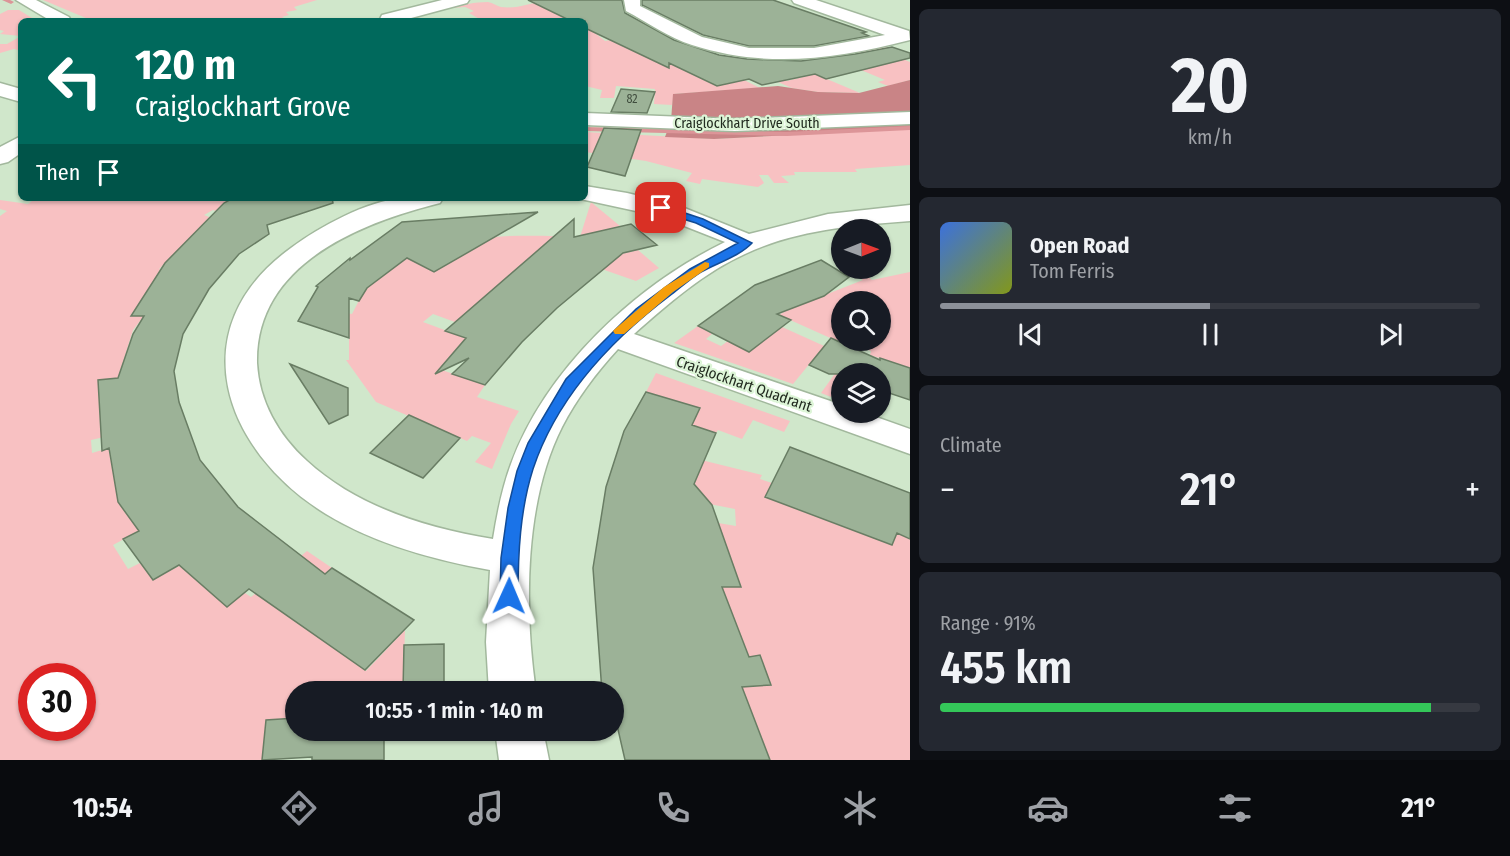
<!DOCTYPE html>
<meta charset="utf-8">
<style>
:root{--surface:#171b24;--page:#242831;--text:#f1f3f6;--muted:#9ea1a6;--line:#363941;--accent:#8c9099}
body{margin:0;font-family:"Fira Sans Condensed",sans-serif;background:var(--page);color:var(--text);height:100vh;display:flex;flex-direction:column;font-size:22px;white-space:nowrap}
*{box-sizing:border-box;margin:0}
p{font-size:20px;color:var(--muted)}
.icon{flex:none;width:33px;height:33px;fill:none;stroke:currentColor;stroke-width:2;stroke-linecap:round;stroke-linejoin:round}
.map{position:relative;flex:1;overflow:hidden}
.sheet{display:flex;flex-direction:column;gap:9px;padding:9px;background:#0d0f14;width:600px}
.sheet>*{flex:none}
.banner{position:absolute;left:18px;top:18px;width:570px;height:183px;border-radius:9px;box-shadow:0 2px 4px #0004;background:#00695c;color:#fff;overflow:hidden}
.needle{width:39px;rotate:89deg}
.tools{position:absolute;left:831px;top:219px;display:grid;gap:12px}
.tools a{display:grid;place-items:center;width:60px;height:60px;border-radius:50%;background:var(--surface);box-shadow:0 2px 4px #0004;font-size:30px}
.speed{position:absolute;left:18px;top:663px;display:flex;gap:12px;font-size:30px;font-weight:700;text-align:center}
.speed>*{display:grid;place-content:center;width:78px;height:78px;border-radius:50%;background:var(--surface);box-shadow:0 2px 4px #0004;line-height:1}
.speed .limit{border:9px solid #d22;background:#fff;color:#111}
.pin{position:absolute;display:grid;place-items:center;width:51px;height:51px;color:#fff;margin:-26px;border-radius:12px;box-shadow:0 3px 9px #0006}
.me{position:absolute;width:66px;margin:-33px;rotate:1deg;stroke-linejoin:round;filter:drop-shadow(0 0 4px #0008)}
.turn{display:flex;align-items:center;gap:21px;height:126px;padding:0 18px;font-size:27px}
.turn .icon{width:78px;height:78px;stroke-width:2.5}
.turn b{display:block;font-size:42px;line-height:51px}
.then{display:flex;align-items:center;height:57px;padding:0 18px;background:#0003;gap:12px;font-size:22px}
.big{font-size:45px;font-weight:600;line-height:1.1}
.sheet .tile{flex:1;display:flex;flex-direction:column;justify-content:center;gap:9px;min-width:0;padding:0 21px;border-radius:9px;background:var(--page)}
.sheet .dial{align-items:center;gap:0}
.dial b{font-size:78px;line-height:1}
.song{display:flex;align-items:center;gap:18px}
.cover{width:72px;height:72px;border-radius:9px;background:linear-gradient(135deg,hsl(220 70% 55%),hsl(70 70% 35%))}
.played{height:6px;border-radius:3px;background:linear-gradient(90deg,var(--accent) 50%,var(--line) 50%)}
.keys{display:flex;justify-content:space-around;direction:ltr}
.heat{display:flex;justify-content:space-between;align-items:center;font-size:33px;direction:ltr}
.charge{height:9px;border-radius:4px;background:linear-gradient(90deg,#34c759 91%,var(--line) 0)}
.trip{position:absolute;left:285px;top:681px;width:339px;height:60px;border-radius:30px;background:var(--surface);box-shadow:0 2px 4px #0004;font-weight:600;line-height:60px;text-align:center}
.tabs{display:flex;height:96px;justify-content:space-around;align-items:center;background:#090b0e;color:var(--muted)}
.tabs .icon{width:42px;height:42px}
.tabs .current{color:var(--accent)}
.tabs b{font-size:27px;color:var(--text)}
main{display:flex;flex:1;min-height:0}
.map>svg:first-child{display:block}
.green{fill:#f8c1c2;fill-rule:evenodd}
.forest{fill:#c98486}
.lines{fill:none;stroke-linecap:round;stroke-linejoin:round}
.stream{fill:#dc9598;fill-rule:evenodd}
.building{fill:#9cb297;stroke:#697d64;stroke-width:1.5}
.street-casing{stroke:#a2b89d;stroke-width:3}
.street{fill:#fff;fill-rule:evenodd}
.route{fill:#1a73e8;stroke:#114b97;stroke-width:1.5}
.slow{fill:#f59e0b}
.labels{text-anchor:middle;stroke-width:4.5;stroke-linejoin:round;paint-order:stroke}
.number-label{font-size:12px;fill:#404d3e}
.far-street-label{font-size:14px;fill:#222b20;stroke:#ddf5d7}
.street-label{font-size:15px;fill:#222b20;stroke:#ddf5d7}
</style>
<main>
<div class="map">
<svg width="910" height="760" viewBox="0 0 910 760">
<rect width="100%" height="100%" fill="#d0e7cb"/>
<path class="green" d="M43 0H317L294 7 297 10 286 12 289 15 282 17 289 21H93Z
M545 1 580 21H483L469 13 474 11 465 7 450 8C462 5 475 2 488 2 493 3 497 6 501 7 518 9 530 3 545 1Z
M8 10H19L37 21H21V51L14 49 0 53V44H7L21 36 0 34 4 31 0 30V14Z
M585 25 605 41 611 40 673 59 693 75 717 86 744 80 760 88 674 94 672 105 654 104 655 89 616 86 614 98H600L602 90 585 86Z
M879 47 894 48 883 51 910 62V80L888 86 878 82 885 80 861 70 886 63 857 52Z
M760 74 787 81 815 74 860 93 818 92 792 88Z
M910 129V165L855 169 857 172H794L795 175 781 176 789 183H774L768 175H759L764 183 758 187 702 179 700 184 686 181 692 173 646 161 585 152V132L715 139Z
M36 198H270L241 219 213 210 204 215 224 223 175 253 159 269 174 272 152 304 139 303 131 315 144 316 133 330 118 378 122 433 91 440 92 453 109 448 119 503 139 531 113 545 128 569 140 563 153 580 192 559 227 606 245 593 251 597 307 551 332 568 284 613 366 671 405 630 403 690 296 692 295 718 266 720 262 760H0V216L7 211 0 209V200L28 204ZM32 676H82V728H32Z
M591 202 620 226 594 233 617 255 638 250 659 268 636 281 573 259 474 329 433 314 423 322 466 338 439 369 485 385 477 397 519 411 511 424 492 469 475 462 491 443 472 436 467 441 376 402 346 360H349V321L324 310 352 314C357 305 362 293 369 286 424 231 509 234 580 237Z
M845 269H857L872 280 910 272V368L870 355 871 351 859 347 857 350 779 315 807 297 812 300 863 280ZM842 302H880V340H842Z
M771 322 853 359 842 374 831 397 821 393 844 361 820 351 793 384 674 343 698 326 712 334 706 339 721 346 728 341 749 352 760 343Z
M656 373 790 421 784 432 753 420 742 439 718 430 716 433 692 425 700 408 646 392Z
M677 454 762 475 760 479 772 483 766 497 841 526 858 490 864 534 892 545 897 533 910 539V760H770L757 728 678 692 771 685 760 656 749 657 741 637 665 514 736 526 735 509 689 500 698 489Z"/>
<path class="forest" d="M910 80V129L714 139 665 137 671 121 673 94 778 86 818 92 859 93Z"/>
<g class="lines">
<path class="stream" d="M2 0H10L14 2 11 4Z
M910 126V130L787 136 585 131V127L787 132Z"/>
</g>
<path class="building" d="M528 0H622L625 13 674 40 719 55 747 59 801 61 855 54 892 47 910 53V58L826 79 815 74 762 85 749 79 717 86 669 63V68L585 28V21H571Z
M642 0H773L866 32 862 33 869 36 814 46H749L703 35 642 5Z
M621 89 655 92 647 113 611 112Z
M604 128 641 130 625 176 587 167Z
M233 198H332L333 203 267 225 269 234 239 254 209 289 183 334 174 371 179 402 200 460 238 507 325 574 332 568 414 620 365 670 249 589 227 607 179 565 153 580 123 539 139 531 118 502 109 448 102 451 98 380 118 378 133 334 144 316H131L165 263 224 203Z
M538 212 434 272 407 258 367 288 359 301 349 298V338L298 321 318 287 316 286 350 258V260L402 222Z
M574 219V237L631 224 657 245 623 253 557 308 522 342 485 385 452 374 469 358 435 374 466 338 445 331Z
M821 260 849 277 824 296 777 314 791 320 749 352 698 326 755 285Z
M831 338 880 360V358L910 368V400L880 390V374H829L809 365Z
M290 364 348 388V415L329 424Z
M646 392 700 408 692 425 716 433 694 484 712 505 741 587H722L749 657 760 655 771 685 742 687 770 760H625L614 712V692H602L593 568 606 487 624 431Z
M409 415 460 438 423 478 370 453Z
M790 447 910 493V539L897 533 892 545 765 497Z
M444 644V688L403 690 404 645Z
M296 718V730H384V760H312V757L262 760 266 720Z"/>
<g class="lines">
<g class="street-casing">
<path id="street" d="M16 0H36L69 17 71 21H51Z
M442 0H469L467 3 400 21H381L380 19 382 15Z
M624 0H640V6L702 37 749 48H814L885 35 794 3 792 0H816L909 31 910 40C835 59 767 69 692 45 669 38 647 22 626 11Z
M0 83 21 89V102L0 96Z
M910 112V124L735 131 585 125V113L735 119Z
M21 136V153L8 162 0 164V147Z
M585 186 627 193 677 205 749 234 828 214 910 205V221C855 225 795 230 745 254 703 273 668 304 634 334L842 405V412H862L910 429V454L618 349C596 373 577 398 562 427 524 502 524 609 536 692H489L486 642 490 570C434 560 375 544 326 514 224 451 179 329 291 248 319 227 367 201 402 198 416 197 430 198 443 198L440 203C360 223 255 264 257 363 259 401 278 435 307 461 357 507 426 528 493 539 497 514 502 488 511 464 546 369 635 286 725 242L659 216 576 198H585Z
M495 730H543L549 760H499Z"/>
</g>
<use href="#street" class="street"/>
</g>
<path class="route" d="M661 205 703 219 752 243C740 256 717 263 701 272 691 278 681 287 672 294 612 339 557 397 533 469 520 510 518 554 518 596L515 601 509 603 503 601 500 596 501 558 508 508 517 471 528 443 566 379 636 309 690 269 738 243 696 223 657 211V206Z"/>
<path class="slow" d="M705 262 709 263V267L673 292 624 334H615L613 331 615 329 664 287Z"/>
<g class="labels">
<g class="number-label">
<text x="632" y="103">82</text>
</g>
<g class="far-street-label">
<text x="747" y="128">Craiglockhart Drive South</text>
</g>
<g class="street-label">
<text transform="translate(744 384) rotate(19)" y="5">Craiglockhart Quadrant</text>
</g>
</g>
</svg>
<div class="tools">
<a><svg class="needle" viewBox="-14 -14 28 28"><path d="M0-13l5 13h-10z" fill="#e53935"/><path d="M0 13l5-13h-10z" fill="#9ea1a6"/></svg></a>
<a><svg class="icon" aria-label="search" viewBox="0 0 24 24"><circle cx="10" cy="10" r="6"/><path d="M15 15l6 6"/></svg></a>
<a><svg class="icon" aria-label="layers" viewBox="0 0 24 24"><path d="M12 4l9 5-9 5-9-5zM3 14l9 5 9-5"/></svg></a>
</div>
<div class="speed"><div class="limit">30</div></div>
<div class="pin" style="left:661px;top:208px;background:#d93025"><svg class="icon" aria-label="arrive" viewBox="0 0 24 24"><path d="M6 21V4h12l-3 4 3 4H6"/></svg></div>
<svg class="me" style="left:509px;top:596px" viewBox="-20 -20 40 40"><path d="M0-17L14 15 0 8-14 15z" fill="#1a73e8" stroke="#fff" stroke-width="4"/></svg>
<div class="trip">10:55 · 1 min · 140 m</div>
<div class="banner">
<div class="turn"><svg class="icon" aria-label="left" viewBox="0 0 24 24"><path d="M17 20v-9H6M10 6l-5 5 5 5"/></svg><div><b>120 m</b>Craiglockhart Grove</div></div>
<div class="then">Then<svg class="icon" aria-label="arrive" viewBox="0 0 24 24"><path d="M6 21V4h12l-3 4 3 4H6"/></svg></div>
</div>
</div>
<section class="sheet">
<div class="tile dial"><b>20</b><p>km/h</p></div>
<div class="tile">
<div class="song"><i class="cover"></i><div><b>Open Road</b><p>Tom Ferris</p></div></div>
<div class="played"></div>
<div class="keys"><svg class="icon" aria-label="previous" viewBox="0 0 24 24"><path d="M18 5L8 12l10 7zM5 5v14"/></svg><svg class="icon" aria-label="pause" viewBox="0 0 24 24"><path d="M8 5v14M16 5v14"/></svg><svg class="icon" aria-label="next" viewBox="0 0 24 24"><path d="M6 5l10 7-10 7zM19 5v14"/></svg></div>
</div>
<div class="tile"><p>Climate</p>
<div class="heat"><a>−</a><b class="big">21°</b><a>+</a></div>
</div>
<div class="tile"><p>Range · 91%</p><b class="big">455 km</b><div class="charge"></div></div>
</section>
</main>
<nav class="tabs">
<b>10:54</b>
<svg class="icon current" aria-label="directions" viewBox="0 0 24 24"><path d="M12 3l9 9-9 9-9-9zM9 14v-3h6M13 9l2 2-2 2"/></svg>
<svg class="icon" aria-label="music" viewBox="0 0 24 24"><path d="M9 18V5l10-2v13"/><circle cx="6" cy="18" r="3"/><circle cx="16" cy="16" r="3"/></svg>
<svg class="icon" aria-label="phone" viewBox="0 0 24 24"><path d="M5 4h4l2 5-3 2q2 4 5 5l2-3 5 2v4C11 20 4 13 5 4z"/></svg>
<svg class="icon" aria-label="climate" viewBox="0 0 24 24"><path d="M12 3v18M4 7l16 10M4 17L20 7"/></svg>
<svg class="icon" aria-label="car" viewBox="0 0 24 24"><path d="M5 17H2v-5l4-1 3-4h7l3 4 3 1v5h-3M9 17h6M6 11h13"/><circle cx="7" cy="17" r="2"/><circle cx="17" cy="17" r="2"/></svg>
<svg class="icon" aria-label="filters" viewBox="0 0 24 24"><path d="M4 7h16M4 17h16"/><circle cx="9" cy="7" r="2"/><circle cx="15" cy="17" r="2"/></svg>
<b>21°</b>
</nav>
